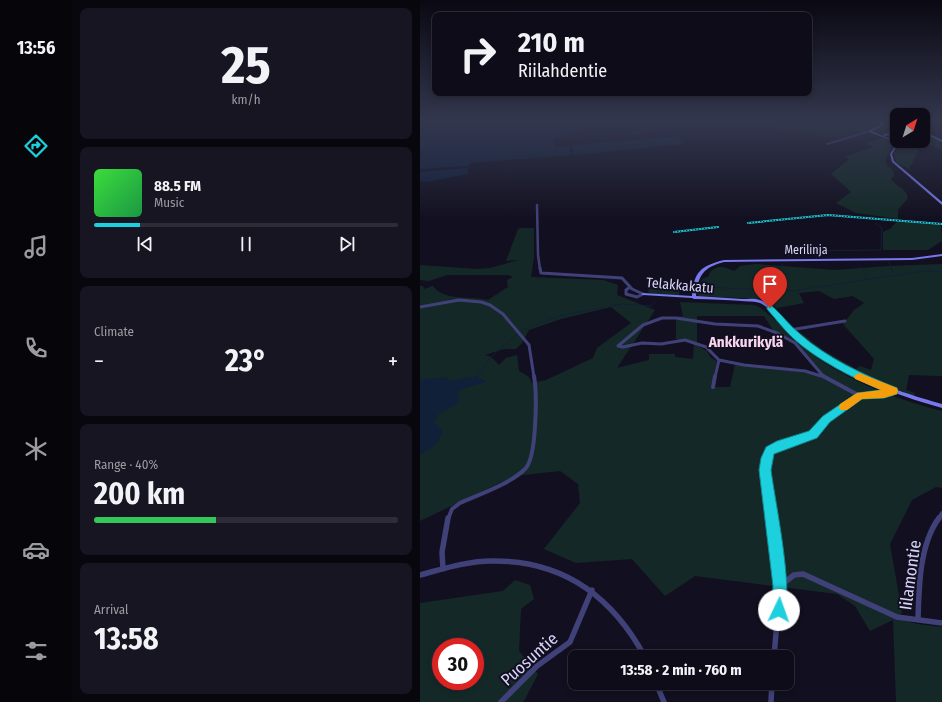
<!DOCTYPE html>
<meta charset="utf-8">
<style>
:root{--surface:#0e0c18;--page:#171521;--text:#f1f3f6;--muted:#9b9ba2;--line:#2e2c37;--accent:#1dd0dd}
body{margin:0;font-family:"Fira Sans Condensed",sans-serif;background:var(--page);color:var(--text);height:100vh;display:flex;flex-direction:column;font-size:15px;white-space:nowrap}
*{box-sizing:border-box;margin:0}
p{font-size:13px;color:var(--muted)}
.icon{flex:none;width:22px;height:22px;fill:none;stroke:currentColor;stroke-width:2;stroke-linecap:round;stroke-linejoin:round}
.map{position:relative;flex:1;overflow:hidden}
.details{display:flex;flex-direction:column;gap:8px;padding:8px;background:#08070d;width:348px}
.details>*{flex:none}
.guide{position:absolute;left:12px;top:12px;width:380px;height:84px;border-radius:8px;box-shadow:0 2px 6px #0003,0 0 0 1px var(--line);background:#0e0c18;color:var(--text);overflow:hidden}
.needle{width:26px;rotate:38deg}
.controls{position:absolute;left:470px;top:108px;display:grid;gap:8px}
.controls a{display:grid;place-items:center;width:40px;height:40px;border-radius:8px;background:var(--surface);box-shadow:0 2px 6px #0003,0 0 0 1px var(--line);font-size:20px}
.speed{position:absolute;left:12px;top:638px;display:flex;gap:8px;font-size:20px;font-weight:700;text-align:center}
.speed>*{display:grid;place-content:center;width:52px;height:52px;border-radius:50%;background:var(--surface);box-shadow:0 2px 6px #0003,0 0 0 1px var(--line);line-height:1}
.speed .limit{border:6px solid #d22;background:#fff;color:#111}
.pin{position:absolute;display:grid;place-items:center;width:34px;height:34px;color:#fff;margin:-41px -17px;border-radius:50% 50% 50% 0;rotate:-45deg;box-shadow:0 0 4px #0007}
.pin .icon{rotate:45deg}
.me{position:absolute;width:44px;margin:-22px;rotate:3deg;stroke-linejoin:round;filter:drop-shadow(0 0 3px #0008)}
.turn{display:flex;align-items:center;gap:14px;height:84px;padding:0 20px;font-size:18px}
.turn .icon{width:52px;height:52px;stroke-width:2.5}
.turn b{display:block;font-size:28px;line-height:34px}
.big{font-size:30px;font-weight:700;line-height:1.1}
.details .card{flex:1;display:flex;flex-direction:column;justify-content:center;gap:6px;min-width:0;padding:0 14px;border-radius:8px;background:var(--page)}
.details .dial{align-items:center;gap:0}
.dial b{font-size:52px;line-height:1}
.song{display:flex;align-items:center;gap:12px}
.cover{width:48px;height:48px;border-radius:6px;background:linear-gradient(135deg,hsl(120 70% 55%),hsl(140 70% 35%))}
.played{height:4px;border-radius:2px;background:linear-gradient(90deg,var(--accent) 15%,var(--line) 15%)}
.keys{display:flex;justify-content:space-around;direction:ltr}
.heat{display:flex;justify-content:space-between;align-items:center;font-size:22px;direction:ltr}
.charge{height:6px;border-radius:3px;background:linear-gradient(90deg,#34c759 40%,var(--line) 0)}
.trip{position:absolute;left:148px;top:650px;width:226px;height:40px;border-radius:8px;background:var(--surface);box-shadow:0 2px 6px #0003,0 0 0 1px var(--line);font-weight:700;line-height:40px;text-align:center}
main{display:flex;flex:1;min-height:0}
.menu{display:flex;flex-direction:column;width:72px;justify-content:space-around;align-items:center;background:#06050a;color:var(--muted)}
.menu .icon{width:28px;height:28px}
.menu .active{color:var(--accent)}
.menu b{font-size:18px;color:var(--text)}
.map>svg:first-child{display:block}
.green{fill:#142927;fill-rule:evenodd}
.water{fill:#102039}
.pier{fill:#121020}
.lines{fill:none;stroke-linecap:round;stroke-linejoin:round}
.stream{stroke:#102039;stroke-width:1}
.street-far4{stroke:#414179;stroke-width:2}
.street-far3{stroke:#414179;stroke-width:2.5}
.street-far2{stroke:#414179;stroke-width:3}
.street-far1{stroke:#414179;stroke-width:4}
.street{stroke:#414179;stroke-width:5.5}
.secondary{fill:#7779ed;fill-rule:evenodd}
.rail-casing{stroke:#1dd0dd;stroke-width:2}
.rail{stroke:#121020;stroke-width:1;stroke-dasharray:1.5;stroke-linecap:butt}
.route{fill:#1dd0dd;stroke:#138790}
.slow{fill:#f59e0b}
.labels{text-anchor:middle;stroke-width:4;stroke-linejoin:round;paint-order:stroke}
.far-street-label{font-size:12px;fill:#d7d4f9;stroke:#121020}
.street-label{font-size:14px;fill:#d7d4f9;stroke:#121020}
.neighbourhood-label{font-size:15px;font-weight:bold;fill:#fad6ee;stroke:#121020}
.near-street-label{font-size:17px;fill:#d7d4f9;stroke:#121020}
</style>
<main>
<nav class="menu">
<b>13:56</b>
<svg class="icon active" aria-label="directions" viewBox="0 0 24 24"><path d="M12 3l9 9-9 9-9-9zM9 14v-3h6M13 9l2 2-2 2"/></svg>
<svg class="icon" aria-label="music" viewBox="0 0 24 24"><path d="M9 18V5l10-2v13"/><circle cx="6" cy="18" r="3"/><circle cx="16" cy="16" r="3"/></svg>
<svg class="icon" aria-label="phone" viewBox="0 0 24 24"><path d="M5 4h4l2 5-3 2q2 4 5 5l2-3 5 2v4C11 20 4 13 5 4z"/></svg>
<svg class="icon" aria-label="climate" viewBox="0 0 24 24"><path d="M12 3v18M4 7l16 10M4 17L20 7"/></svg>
<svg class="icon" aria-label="car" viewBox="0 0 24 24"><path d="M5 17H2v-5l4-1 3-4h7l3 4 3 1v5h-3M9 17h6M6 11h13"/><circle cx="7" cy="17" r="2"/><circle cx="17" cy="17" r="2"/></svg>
<svg class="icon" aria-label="filters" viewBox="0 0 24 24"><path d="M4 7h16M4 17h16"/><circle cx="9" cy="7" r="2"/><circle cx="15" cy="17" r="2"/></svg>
</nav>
<section class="details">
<div class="card dial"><b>25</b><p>km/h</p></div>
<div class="card">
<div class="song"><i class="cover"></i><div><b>88.5 FM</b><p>Music</p></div></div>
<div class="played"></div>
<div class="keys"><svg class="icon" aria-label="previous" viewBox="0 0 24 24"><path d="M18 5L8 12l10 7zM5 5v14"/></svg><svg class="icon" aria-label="pause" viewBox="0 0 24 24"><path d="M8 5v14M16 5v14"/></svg><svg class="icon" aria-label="next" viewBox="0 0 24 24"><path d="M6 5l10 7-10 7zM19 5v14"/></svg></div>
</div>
<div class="card"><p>Climate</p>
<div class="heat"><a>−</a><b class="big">23°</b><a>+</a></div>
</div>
<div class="card"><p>Range · 40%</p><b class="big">200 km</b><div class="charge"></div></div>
<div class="card"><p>Arrival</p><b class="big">13:58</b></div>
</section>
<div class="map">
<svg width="522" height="702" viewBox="0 0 522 702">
<rect width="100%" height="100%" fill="#121020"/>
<path class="green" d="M341 121H460V122C450 136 416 136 401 138L396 133 359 130Z
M464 122 477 124V132L462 133 454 131 461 127Z
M503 134 520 141 522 150 511 145H504L503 148 499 149 489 169 476 162 474 153 485 141H503Z
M464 137 471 141 472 146 465 160 467 165 473 171 474 176 471 179C477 187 486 188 488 198L478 210V219L436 213 416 203 431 192 411 174 429 159 424 157 453 147 446 143Z
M478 221 521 225 522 241 508 250H463V232L472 228 471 227Z
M101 228H114V257L111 277 183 280 198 285 197 295 235 310 197 368 229 360V354H255V357L273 359 274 344 287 351 291 358 297 361 291 387H310L315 364 388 373 400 376 401 373 377 345 353 330 344 316H277V343L256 339V317L263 316 260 302 334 305C345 307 376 342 389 352 428 381 475 399 522 411V488L516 487 492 500 470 544 482 613 476 618 497 624 522 627V702H476L473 620 450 631 435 606 417 594 275 576 245 596 212 559 156 563 124 549 160 503 158 484 140 471 94 476 0 521V286H3L4 289 13 286C23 301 51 296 68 300L88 287 87 280 93 277 89 275H27L9 281 0 280V265L58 269 70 268 99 260 86 261 98 229ZM191 307 211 323 177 348 173 358 126 380 112 383 109 377 99 371 97 355 86 358 79 365 71 357 65 355 84 349H96L102 343 109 330 141 319Z
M336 264 415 270 468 266 522 264V376L489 375 486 390 495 393 494 396C455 384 404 362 375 332L377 330 403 350 436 369 440 366 451 370 454 359 423 324 434 310 444 303 433 296 414 299 399 291 379 293 384 303 357 308 340 299 278 296 282 279 289 276 290 272C298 264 305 267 314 271L320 266Z
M231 283H261L259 296 235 294 228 292Z
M95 580 110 585 114 599 101 609 99 651 118 674 104 701 102 702H0V603L83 591ZM21 647H55V681H21Z"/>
<path class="water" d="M6 121H302C282 129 261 124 240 126 235 126 234 130 230 131 223 132 208 138 203 135L217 129C204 124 177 126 163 130 153 133 144 138 133 139L134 147 150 146 151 155 50 163 47 169 49 173 47 174 7 182 0 181V122Z
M257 136 263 144 154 155 152 145Z
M56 376 67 382 42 389 37 394 40 400 38 403 19 414 14 422 22 430C22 442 9 450 0 455V380L26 377 30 381Z"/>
<path class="pier" d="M47 166 49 165 46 168 0 172V169Z"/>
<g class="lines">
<path class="stream" d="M368 256 374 251 461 250 462 228 455 223
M469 262 474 275
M441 267 447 279
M284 287 373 291 503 271 522 272
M345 290 363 264
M237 293 238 290 267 287
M190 306 203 304 231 306 235 302
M100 331 139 316 185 307
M56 376 71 357 97 334"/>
<path class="street-far4" d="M407 144 450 131"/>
<path class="street-far3" d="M117 205 118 255 120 269"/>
<path class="street-far2" d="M120 268 121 273 202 278 212 289 223 294
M210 287 206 290V294L217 297 223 294
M0 307 39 300 61 302 70 305 83 314 109 345 114 377
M370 330 425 321
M198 346 223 325 242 318H256L295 324 338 326 357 333 375 343 404 377
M198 346 203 347 222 343 241 344 265 340 286 347 299 360 324 365 385 371 401 376
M295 377 299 360"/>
<path class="street-far1" d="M403 376 440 396
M293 387 295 376
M28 519 32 509 40 503C60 494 90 484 105 469 117 458 117 393 114 376
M351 519 345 470 346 458 350 451 361 445 393 435 407 419 440 396 464 394 473 391
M518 519 522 513"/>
<path class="street" d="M351 518 360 586 354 657
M23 569 22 552 28 518
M0 575C23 569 47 561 72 561 143 560 192 596 225 657
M360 586 374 575 383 574 477 617 522 623
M498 620C499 588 499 545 519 518
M236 683 244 702
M81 702 117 666 150 642 172 590
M351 702 352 683"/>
<path class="secondary" d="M462 121H464L461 127 452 131 463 136 464 134 477 132V134L463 136 475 141 477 146 472 154 474 161 522 202V205L472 162 470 154 475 146 473 141 449 132V130L459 126Z
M477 121V123L467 121Z
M503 131 522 140V142L503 133Z
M522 254V256L492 260 304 262C284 267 278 275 276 296 292 297 307 298 322 299 328 299 335 298 340 300 354 304 368 324 378 334 385 341 392 346 400 351 436 377 479 392 522 404V408C472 394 426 376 384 345 369 333 356 311 340 303 335 301 327 302 322 301 306 300 291 299 276 299H274L272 298 223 295 221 294 223 293 272 296C274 271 281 266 304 260L492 258Z"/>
<g class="rail-casing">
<path id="rail" d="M328 223 408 215 522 224
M254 232 298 227"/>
</g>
<use href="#rail" class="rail"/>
</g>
<linearGradient id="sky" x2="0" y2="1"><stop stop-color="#0a0912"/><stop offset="0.55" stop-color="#33374e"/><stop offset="1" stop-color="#33374e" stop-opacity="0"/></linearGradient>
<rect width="522" height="220" fill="url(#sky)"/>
<path class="route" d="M350 305 352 306C362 315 370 326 380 334 407 358 444 375 477 388L478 391 477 394 464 398 442 399 410 422 397 438 354 454 351 470C355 501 374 591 364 615L359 617 354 615 352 610 353 586 339 470 341 458 346 447 357 441 389 431 403 416 437 393 461 390C433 378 397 360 374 339 364 330 356 319 347 309V306Z"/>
<path class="slow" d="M439 373 477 388 478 391 477 394 464 398 442 399 427 410H420L419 407 420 404 437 393 461 390 435 379 434 376Z"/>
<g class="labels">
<g class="far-street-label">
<text x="386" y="254">Merilinja</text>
</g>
<g class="street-label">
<text transform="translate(260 285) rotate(5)" y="5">Telakkakatu</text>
</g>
<g class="neighbourhood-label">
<text x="326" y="347">Ankkurikylä</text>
</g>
<g class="near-street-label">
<text transform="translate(490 575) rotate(-82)" y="6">Iilamontie</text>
<text transform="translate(109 659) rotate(-42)" y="6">Puosuntie</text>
</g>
</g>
</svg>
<div class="controls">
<a><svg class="needle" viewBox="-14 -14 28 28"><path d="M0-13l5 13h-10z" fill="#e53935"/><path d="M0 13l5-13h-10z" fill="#9b9ba2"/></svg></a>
</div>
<div class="speed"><div class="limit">30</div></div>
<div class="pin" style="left:350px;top:308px;background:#d93025"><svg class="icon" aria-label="arrive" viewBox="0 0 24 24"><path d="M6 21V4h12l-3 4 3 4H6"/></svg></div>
<svg class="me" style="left:359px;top:610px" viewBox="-20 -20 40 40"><circle r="19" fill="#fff"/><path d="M0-13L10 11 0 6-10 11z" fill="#1dd0dd"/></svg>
<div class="trip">13:58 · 2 min · 760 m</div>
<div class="guide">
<div class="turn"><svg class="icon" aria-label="right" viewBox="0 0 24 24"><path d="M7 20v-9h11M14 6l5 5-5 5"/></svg><div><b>210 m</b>Riilahdentie</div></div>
</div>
</div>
</main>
